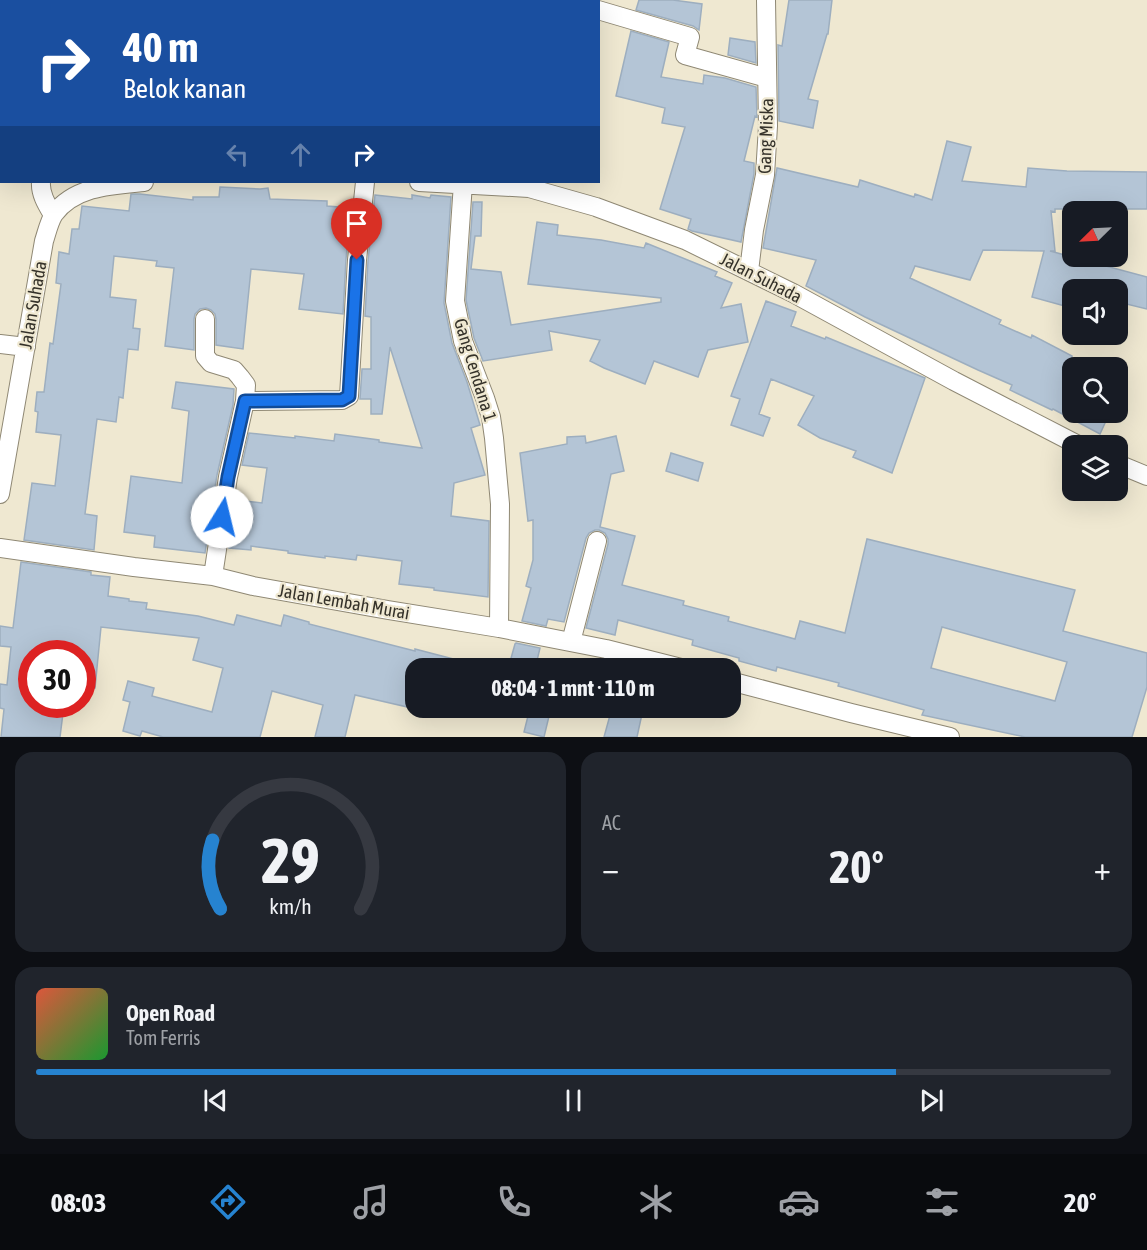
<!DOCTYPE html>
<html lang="id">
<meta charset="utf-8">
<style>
:root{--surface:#171b24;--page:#20242c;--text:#f1f3f6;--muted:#9ea1a6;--line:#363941;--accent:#2683d0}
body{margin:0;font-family:"Asap Condensed",sans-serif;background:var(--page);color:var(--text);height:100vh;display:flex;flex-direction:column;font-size:22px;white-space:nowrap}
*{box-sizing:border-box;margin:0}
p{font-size:20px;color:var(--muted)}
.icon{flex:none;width:33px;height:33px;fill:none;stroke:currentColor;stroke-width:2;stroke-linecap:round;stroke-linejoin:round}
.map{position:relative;height:737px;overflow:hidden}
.sheet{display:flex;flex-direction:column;gap:15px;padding:15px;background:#0d0f14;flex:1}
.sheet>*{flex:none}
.guide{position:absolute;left:0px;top:0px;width:600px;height:183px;box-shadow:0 6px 24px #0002;background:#1a4fa0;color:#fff;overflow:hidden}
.needle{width:39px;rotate:246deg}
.controls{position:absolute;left:1062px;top:201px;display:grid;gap:12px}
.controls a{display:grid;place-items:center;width:66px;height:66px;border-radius:12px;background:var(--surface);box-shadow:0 6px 24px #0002;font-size:30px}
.speed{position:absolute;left:18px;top:640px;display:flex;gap:12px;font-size:30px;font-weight:700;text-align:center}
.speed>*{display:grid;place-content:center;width:78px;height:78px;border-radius:50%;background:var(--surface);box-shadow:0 6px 24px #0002;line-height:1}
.speed .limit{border:9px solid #d22;background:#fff;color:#111}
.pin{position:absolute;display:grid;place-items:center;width:51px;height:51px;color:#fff;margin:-62px -26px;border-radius:50% 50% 50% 0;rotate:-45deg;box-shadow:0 0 6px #0007}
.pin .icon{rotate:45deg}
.me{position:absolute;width:66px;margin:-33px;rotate:9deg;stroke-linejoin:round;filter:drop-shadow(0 0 4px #0008)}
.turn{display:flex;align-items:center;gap:21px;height:126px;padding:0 24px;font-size:27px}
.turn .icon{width:78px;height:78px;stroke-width:2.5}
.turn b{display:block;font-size:42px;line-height:51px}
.lanes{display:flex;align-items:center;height:57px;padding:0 24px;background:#0003;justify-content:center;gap:30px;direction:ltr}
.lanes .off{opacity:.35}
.big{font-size:45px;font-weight:700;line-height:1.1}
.sheet .widget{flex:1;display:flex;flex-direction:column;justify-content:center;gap:9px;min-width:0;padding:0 21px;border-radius:18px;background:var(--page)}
.sheet .dial{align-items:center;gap:0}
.dial svg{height:156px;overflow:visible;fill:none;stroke:var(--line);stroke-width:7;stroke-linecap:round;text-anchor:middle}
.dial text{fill:var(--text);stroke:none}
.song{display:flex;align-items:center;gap:18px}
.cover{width:72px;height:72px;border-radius:9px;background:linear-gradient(135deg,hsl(10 70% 55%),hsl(130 70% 35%))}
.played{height:6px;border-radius:3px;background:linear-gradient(90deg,var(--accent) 80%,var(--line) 80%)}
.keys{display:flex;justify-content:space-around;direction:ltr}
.heat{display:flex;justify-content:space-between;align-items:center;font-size:33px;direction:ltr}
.sheet .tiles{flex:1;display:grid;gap:15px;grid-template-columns:1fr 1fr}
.widget:last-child{grid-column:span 2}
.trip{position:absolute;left:405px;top:658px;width:336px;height:60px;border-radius:18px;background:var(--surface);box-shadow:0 6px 24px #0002;font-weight:700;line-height:60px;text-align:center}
.menu{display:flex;height:96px;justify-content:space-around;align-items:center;background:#090b0e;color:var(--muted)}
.menu .icon{width:42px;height:42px}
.menu .on{color:var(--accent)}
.menu b{font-size:27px;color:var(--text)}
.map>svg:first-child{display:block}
.building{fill:#b4c5d6;stroke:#9daebf;stroke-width:1.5;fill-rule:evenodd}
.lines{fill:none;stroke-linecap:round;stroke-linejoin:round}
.minor-casing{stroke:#8f8874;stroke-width:20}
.minor{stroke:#fff;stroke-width:18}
.route-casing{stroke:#114b97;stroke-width:15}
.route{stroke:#1a73e8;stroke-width:10}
.labels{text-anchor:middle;stroke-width:4.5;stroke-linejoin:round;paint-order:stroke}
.street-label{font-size:18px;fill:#35322a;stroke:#efe8d1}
</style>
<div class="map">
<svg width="1147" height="737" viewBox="0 0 1147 737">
<rect width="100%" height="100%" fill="#efe8d1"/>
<path class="building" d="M639 0H673L702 4 699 30 693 26 636 10Z
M789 0H832L828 34H827L808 99 818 101 813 128 779 121 778 45 782 46Z
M631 31 669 42 661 77 703 84 704 75 725 78 756 87 757 117 755 116 744 161 754 163V174L741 242 692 231 688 229 691 219 660 209 685 127 662 123 665 108 616 96Z
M730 38 755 42 756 63 728 55Z
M947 141 971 147 962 181 1026 187 1028 168 1067 171 1147 172V209H1055V212L1051 211 1055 251H1050L1147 277V309L1118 302V290H1072V308L1032 297 1044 251 983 250 970 280 915 266 910 278 1001 320 999 324 1031 338 1032 335 1072 356V412H1110L1100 434 1053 409 1052 410 1010 390 1012 385 978 370 865 317 806 286 816 260 763 248 777 168 858 187 860 180 914 197 915 194 932 200Z
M220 187 260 189 268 188 270 199 327 201V206L351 208 346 259 343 314 299 309 304 274 251 269 243 349 216 345V319L215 314 211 310 206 308 200 309 195 314 194 319V350L165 346 174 268 156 266 157 261 114 256 110 297 136 300 133 328 140 329 138 350 128 349 123 398 119 397 116 422 97 419 85 514 97 516 94 550 24 540 32 483 55 486 61 435 36 432 38 412 35 411 37 392H44L50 343 53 344 61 284 56 283 59 252 69 254 72 229H79L82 206 129 211 131 194H140L193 200V197H219Z
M375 195 412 199V195L430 198 431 195 451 197 444 303 452 343 467 382 480 425 471 428 485 475 454 483 451 516 489 521 488 597 434 590V588L399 584 402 561 357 555 356 560 325 556V558L288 553V551L251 546V550L229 548 236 500 262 503 267 468 242 465 249 433 295 438V436L334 441 335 434 379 440V442L422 448 390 347 382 414H371V399H360L362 369H371V317L365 316 368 261Z
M473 202H482L481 236H475L471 269 501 272 511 325 661 302V298L528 284 537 222 558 225 557 235 601 240 644 248 646 243 717 272 715 276 732 283 721 308 741 304 748 342 708 350 698 377 654 361 645 384 604 368 590 361 600 340 549 331 552 350 483 361 474 338 466 300Z
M766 301 796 312 791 326 825 339 826 337 925 378 892 473 853 457 856 451 820 438 798 425 814 396 771 379 759 414 770 418 763 436 731 425 740 399 731 396Z
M176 382 234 389 233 405 217 475 205 553 154 547 155 536 124 532 131 476 182 483 189 411 172 408Z
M585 436 586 443 616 436 624 471 611 474 600 527 635 536 622 585 684 601 683 605 729 617 728 621 795 639 800 621 845 633 867 539 1075 590 1063 631 1147 653V687L1132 737H1025L922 715 924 710 838 686 839 683 777 667 776 671 739 661V658L692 645 693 640 618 620 615 635 586 628 608 544V539L605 533 599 530H595L589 533 586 538 564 622 548 619 546 626 522 621 531 588 526 586 533 560V520L528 521 520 453 567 444V437ZM942 627 1067 662 1055 701 931 668Z
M671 453 703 463 698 481 666 471Z
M21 562 91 572V575L110 577 108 596 129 599V601L147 603 146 609 198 616 234 625 237 615 281 626 284 615 309 622V624L415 651V649L469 663 468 669H416V709L355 695 345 737H315L323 705 272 691 260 737H163L142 731 140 736 123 731 130 702 123 700 128 681 154 688 152 696 212 712 223 668 193 660 199 638 101 627 95 688 82 687V654H60L32 650V705H64L60 737H1L4 709 0 708V684L7 685 11 647 0 646V626L13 628Z
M516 643 540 648 535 669H508L515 644Z
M530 708H551L544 737 524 732Z
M612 708H619L642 714 637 737H604Z"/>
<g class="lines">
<g class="minor-casing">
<path id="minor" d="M157 0V2
M393 0 394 2
M494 2H534
M598 10 690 37 685 55 767 78
M0 103 2 104
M41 182C40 194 47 205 53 215
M419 182 529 188 596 207 685 240 793 293 954 381 1080 446
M463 183 455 301 463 341 485 398 491 417 494 438 500 504 499 628
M749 271 754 230 765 175 768 126 766 0
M205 319V356L211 363 234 370 240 377 246 385 245 401 342 400 349 396 357 260 365 182
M0 344 26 347
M1118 464 1147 476
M0 494 44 241C47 232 49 222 54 214 75 186 112 185 144 182
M0 548 134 567 213 576 253 586 388 610 499 628 606 649 685 669
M213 576 228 477 245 401
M571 642 597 541
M730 681 851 713 950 737"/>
</g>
<use href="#minor" class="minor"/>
</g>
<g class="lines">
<g class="route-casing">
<path id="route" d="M222 517 228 477 245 401 342 400 349 396 357 260"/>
</g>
<use href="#route" class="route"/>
</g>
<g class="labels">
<g class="street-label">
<text transform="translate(766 136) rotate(-88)" y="6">Gang Miska</text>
<text transform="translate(761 278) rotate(27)" y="6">Jalan Suhada</text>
<text transform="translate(33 305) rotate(-80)" y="6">Jalan Suhada</text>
<text transform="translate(475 370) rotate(73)" y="6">Gang Cendana 1</text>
<text transform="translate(344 602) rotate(10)" y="6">Jalan Lembah Murai</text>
</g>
</g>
</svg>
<div class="controls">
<a><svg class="needle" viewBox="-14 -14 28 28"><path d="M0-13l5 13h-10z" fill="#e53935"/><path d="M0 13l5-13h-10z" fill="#9ea1a6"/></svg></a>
<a><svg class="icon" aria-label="sound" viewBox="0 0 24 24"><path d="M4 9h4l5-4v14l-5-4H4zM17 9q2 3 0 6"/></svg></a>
<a><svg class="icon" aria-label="search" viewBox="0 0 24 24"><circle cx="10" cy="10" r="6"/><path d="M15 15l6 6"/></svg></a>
<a><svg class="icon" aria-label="layers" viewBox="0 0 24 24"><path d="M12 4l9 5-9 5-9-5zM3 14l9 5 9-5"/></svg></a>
</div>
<div class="speed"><div class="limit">30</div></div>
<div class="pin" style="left:357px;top:260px;background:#d93025"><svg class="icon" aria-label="arrive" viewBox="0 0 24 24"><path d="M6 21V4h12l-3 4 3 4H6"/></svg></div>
<svg class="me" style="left:222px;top:517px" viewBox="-20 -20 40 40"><circle r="19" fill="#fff"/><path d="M0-13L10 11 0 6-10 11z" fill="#1a73e8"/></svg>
<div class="trip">08:04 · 1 mnt · 110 m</div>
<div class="guide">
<div class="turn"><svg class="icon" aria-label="right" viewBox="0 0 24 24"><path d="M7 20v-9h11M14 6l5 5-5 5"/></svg><div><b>40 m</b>Belok kanan</div></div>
<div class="lanes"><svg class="icon off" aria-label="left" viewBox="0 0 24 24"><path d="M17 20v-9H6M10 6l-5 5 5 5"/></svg><svg class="icon off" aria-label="ahead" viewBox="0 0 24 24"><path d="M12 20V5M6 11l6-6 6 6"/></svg><svg class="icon" aria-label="right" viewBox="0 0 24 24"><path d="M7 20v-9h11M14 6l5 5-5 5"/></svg></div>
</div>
</div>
<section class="sheet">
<div class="tiles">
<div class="widget dial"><svg viewBox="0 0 100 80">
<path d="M14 69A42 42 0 1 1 86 69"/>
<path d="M14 69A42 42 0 0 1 10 34" stroke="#2683d0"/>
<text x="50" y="56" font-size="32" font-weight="700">29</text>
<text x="50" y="72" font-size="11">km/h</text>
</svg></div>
<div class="widget"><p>AC</p>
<div class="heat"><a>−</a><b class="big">20°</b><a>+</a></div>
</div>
<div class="widget">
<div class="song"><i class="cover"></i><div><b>Open Road</b><p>Tom Ferris</p></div></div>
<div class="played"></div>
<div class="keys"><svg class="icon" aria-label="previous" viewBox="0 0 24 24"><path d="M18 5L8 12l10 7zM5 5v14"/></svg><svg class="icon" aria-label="pause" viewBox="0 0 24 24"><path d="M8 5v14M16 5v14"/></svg><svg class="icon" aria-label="next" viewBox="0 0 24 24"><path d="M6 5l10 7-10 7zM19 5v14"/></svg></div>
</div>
</div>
</section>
<nav class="menu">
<b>08:03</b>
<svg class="icon on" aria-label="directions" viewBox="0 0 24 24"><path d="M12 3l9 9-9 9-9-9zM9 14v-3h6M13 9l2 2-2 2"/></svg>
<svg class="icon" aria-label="music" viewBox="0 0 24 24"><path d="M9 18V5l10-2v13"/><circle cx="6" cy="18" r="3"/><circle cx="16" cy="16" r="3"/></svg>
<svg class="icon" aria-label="phone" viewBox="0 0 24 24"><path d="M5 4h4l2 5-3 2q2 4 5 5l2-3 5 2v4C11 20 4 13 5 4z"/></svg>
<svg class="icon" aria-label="climate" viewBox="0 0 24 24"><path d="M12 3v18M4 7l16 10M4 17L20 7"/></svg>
<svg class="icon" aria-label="car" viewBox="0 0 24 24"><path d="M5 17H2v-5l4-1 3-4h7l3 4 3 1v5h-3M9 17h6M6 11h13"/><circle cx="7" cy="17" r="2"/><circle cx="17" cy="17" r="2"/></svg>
<svg class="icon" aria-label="filters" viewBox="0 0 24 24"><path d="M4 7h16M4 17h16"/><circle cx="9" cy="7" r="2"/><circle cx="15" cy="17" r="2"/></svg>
<b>20°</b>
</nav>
